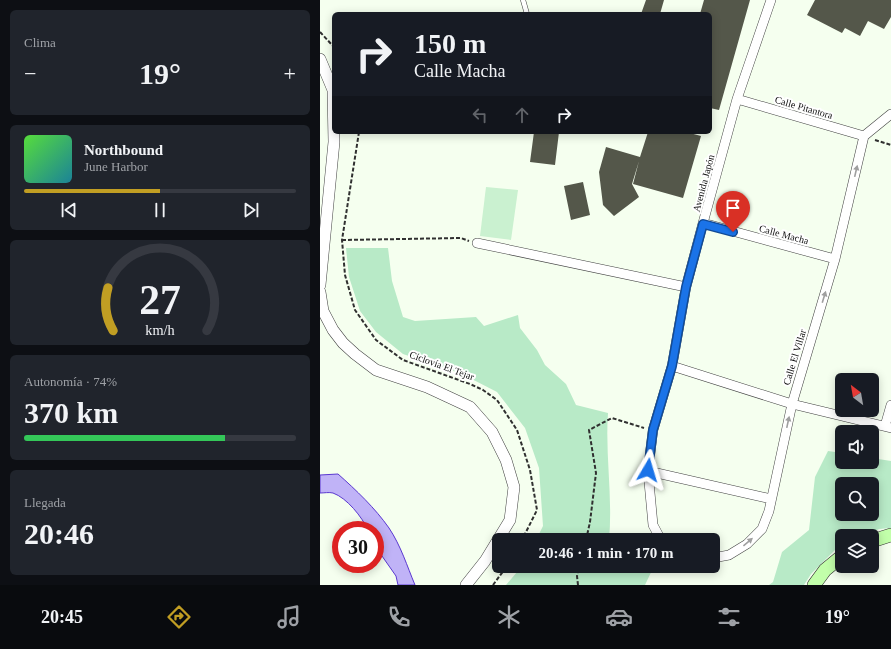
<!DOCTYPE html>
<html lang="es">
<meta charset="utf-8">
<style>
:root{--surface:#171b24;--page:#20242c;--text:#f1f3f6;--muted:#9ea1a6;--line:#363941;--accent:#c19e23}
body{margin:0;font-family:Georgia,serif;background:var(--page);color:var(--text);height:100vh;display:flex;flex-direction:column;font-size:15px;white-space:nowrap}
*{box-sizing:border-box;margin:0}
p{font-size:13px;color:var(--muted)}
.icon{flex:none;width:22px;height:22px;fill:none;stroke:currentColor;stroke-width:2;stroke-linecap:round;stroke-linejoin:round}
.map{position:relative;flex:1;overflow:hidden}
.details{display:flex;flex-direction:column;gap:10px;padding:10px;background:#0d0f14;width:320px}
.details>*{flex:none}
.top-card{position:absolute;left:12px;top:12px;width:380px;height:122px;border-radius:6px;box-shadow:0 2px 10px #0003;background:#171b24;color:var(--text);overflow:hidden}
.needle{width:26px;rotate:329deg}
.fabs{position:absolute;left:515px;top:373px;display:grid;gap:8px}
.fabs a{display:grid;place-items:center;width:44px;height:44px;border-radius:6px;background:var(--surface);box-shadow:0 2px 10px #0003;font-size:20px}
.speed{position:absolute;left:12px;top:521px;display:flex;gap:8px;font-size:20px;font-weight:700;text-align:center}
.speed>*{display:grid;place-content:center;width:52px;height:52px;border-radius:50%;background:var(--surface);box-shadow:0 2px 10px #0003;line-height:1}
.speed .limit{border:6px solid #d22;background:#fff;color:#111}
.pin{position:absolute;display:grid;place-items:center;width:34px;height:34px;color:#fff;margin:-41px -17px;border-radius:50% 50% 50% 0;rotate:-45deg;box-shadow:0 0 4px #0007}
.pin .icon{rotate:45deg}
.me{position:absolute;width:44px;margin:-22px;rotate:7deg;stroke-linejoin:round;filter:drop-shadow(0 0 3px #0008)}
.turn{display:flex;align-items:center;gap:14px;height:84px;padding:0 16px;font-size:18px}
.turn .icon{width:52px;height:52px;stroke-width:2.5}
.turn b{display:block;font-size:28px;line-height:34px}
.lanes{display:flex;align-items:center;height:38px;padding:0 16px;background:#0003;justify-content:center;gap:20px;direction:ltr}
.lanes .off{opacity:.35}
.big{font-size:30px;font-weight:700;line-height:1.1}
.details .card{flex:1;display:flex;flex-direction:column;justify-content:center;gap:6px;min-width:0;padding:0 14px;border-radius:6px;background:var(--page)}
.details .dial{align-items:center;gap:0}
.dial svg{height:104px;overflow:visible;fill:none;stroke:var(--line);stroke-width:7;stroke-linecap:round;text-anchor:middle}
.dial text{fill:var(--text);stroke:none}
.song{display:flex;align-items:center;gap:12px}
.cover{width:48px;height:48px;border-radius:6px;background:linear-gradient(135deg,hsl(110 70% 55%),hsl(190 70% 35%))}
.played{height:4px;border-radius:2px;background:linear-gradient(90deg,var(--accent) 50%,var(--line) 50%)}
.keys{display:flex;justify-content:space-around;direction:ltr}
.heat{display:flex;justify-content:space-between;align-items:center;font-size:22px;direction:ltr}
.charge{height:6px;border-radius:3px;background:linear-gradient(90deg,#34c759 74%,var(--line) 0)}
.trip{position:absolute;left:172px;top:533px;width:228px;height:40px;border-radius:6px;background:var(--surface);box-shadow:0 2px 10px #0003;font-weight:700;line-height:40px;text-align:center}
.dock{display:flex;height:64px;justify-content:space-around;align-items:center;background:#090b0e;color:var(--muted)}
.dock .icon{width:28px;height:28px}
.dock .current{color:var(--accent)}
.dock b{font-size:18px;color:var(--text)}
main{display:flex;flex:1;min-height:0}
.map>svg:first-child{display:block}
.green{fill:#b8eac7;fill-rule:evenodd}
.pitch{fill:#caf1d0}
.water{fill:#c0b3f7;stroke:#5a38d0}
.building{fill:#54574a}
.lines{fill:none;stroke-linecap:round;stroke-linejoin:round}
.service-casing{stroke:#414141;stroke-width:5.5}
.minor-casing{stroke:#414141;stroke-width:10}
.tertiary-casing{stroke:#414141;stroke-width:12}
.secondary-casing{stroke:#303030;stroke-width:14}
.path{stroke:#303030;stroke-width:2;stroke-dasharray:4 2;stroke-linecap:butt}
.service{stroke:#fff;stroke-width:4.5}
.minor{stroke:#fff;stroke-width:9}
.tertiary{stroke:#fff;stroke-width:11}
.secondary{stroke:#c2ffaa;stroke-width:13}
.oneway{fill:#9f9f9f}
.route-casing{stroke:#114b97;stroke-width:10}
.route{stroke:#1a73e8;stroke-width:7}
.labels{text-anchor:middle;stroke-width:4;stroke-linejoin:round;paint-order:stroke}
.street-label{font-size:10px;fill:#0e0e0e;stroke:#fff}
</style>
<main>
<section class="details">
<div class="card"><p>Clima</p>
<div class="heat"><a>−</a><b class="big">19°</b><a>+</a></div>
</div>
<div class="card">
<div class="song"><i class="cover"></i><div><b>Northbound</b><p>June Harbor</p></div></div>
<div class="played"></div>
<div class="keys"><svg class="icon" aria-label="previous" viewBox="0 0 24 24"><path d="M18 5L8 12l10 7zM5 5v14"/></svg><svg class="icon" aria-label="pause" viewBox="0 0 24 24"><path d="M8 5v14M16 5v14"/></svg><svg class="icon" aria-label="next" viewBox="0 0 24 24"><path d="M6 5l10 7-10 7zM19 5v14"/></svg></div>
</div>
<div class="card dial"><svg viewBox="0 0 100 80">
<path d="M14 69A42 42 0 1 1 86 69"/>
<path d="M14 69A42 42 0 0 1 10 36" stroke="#c19e23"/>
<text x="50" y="56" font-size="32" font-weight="700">27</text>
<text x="50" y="72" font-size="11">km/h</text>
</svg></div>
<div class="card"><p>Autonomía · 74%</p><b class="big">370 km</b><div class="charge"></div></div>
<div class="card"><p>Llegada</p><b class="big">20:46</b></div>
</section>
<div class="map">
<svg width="571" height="585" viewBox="0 0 571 585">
<rect width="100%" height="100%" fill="#f5ffef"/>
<path class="green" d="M26 248H68L72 281 83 317 95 321 156 317 164 326 198 315 200 328 217 350 225 365 246 384 256 405 288 413C285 455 293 497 289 540H216L223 526 219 468 205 428 177 392 140 373 83 354 56 332 40 311 29 277Z
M508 451 522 453V462H552V458L571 461V528L559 529 544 536H522V546L517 548 491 574 484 585H449L453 582 462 552 489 530 495 477ZM522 484H552V514H522Z
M202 566H334L325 585H186Z"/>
<path class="pitch" d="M166 187 198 190 191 240 160 236Z"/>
<path class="water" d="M18 474C36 490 55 508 69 528 81 546 87 566 95 585H78L76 576 55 546V530H48C42 517 27 498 13 493 9 492 4 493 0 493V475Z"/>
<path class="building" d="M326 0H344L340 14H321Z
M384 0H430L399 110 390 108V14H380Z
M495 0H571V17L564 29 548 21 540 36 525 28 522 33 487 15Z
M214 132H239L235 165 210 162Z
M328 132H366L381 136 363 198 313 184 319 161 312 184 319 197 294 216 283 205 279 172 286 147 320 157Z
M263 182 270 215 251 220 244 186Z"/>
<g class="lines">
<g class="service-casing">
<path id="service" d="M203 0 207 14"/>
</g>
<g class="minor-casing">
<path id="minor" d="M417 99 544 136
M544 136 571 114
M383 223 515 259
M157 243 366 287
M352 366 472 404 571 428
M565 426 571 405
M328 471 451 499
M343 540 340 538 333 525 328 471 333 430 352 366 366 287 383 223 417 99 451 0
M393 558 409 555 427 544 442 529 449 511 472 404 515 259 544 136"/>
</g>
<g class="tertiary-casing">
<path id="tertiary" d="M0 59 13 90 14 142 0 285
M0 292 3 311 13 330 23 343 35 354 56 370 107 387 150 407 172 432 186 460 194 487 190 520 165 561 146 585"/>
</g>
<g class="secondary-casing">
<path id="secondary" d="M552 541 571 535
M494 585 505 570 522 556"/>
</g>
<path class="path" d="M0 32 14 47
M39 132 22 240 25 275 35 310 56 340 83 360 150 384 163 390 177 400 197 430 210 470 217 510 202 540
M555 140 571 145
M22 240 141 238 149 241
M266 540 270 522 276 473 269 430 292 418 324 428
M173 585 187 566
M258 585 257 576 259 566"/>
<use href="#service" class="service"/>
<use href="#minor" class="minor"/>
<use href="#tertiary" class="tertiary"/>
<use href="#secondary" class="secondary"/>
</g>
<defs><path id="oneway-solid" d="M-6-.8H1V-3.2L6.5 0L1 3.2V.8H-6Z"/></defs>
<g class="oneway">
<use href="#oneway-solid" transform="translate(536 171) rotate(-77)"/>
<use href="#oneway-solid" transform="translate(504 297) rotate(-73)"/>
<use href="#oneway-solid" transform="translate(468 422) rotate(-78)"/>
<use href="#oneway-solid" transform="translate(428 542) rotate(-40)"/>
</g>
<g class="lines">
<g class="route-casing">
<path id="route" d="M328 470 333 430 352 366 366 287 383 224 413 232"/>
</g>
<use href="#route" class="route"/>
</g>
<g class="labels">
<g class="street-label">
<text transform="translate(484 107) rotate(16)" y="4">Calle Pitantora</text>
<text transform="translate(383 183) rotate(-75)" y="4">Avenida Japón</text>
<text transform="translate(464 234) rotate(15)" y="4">Calle Macha</text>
<text transform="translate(474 357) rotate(-73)" y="4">Calle El Villar</text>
<text transform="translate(122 365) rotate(20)" y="4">Ciclovía El Tejar</text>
</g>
</g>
</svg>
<div class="fabs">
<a><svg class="needle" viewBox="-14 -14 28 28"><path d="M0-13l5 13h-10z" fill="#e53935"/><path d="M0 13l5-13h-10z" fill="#9ea1a6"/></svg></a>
<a><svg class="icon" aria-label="sound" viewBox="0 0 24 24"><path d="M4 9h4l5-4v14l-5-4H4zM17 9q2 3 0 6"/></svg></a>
<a><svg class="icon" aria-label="search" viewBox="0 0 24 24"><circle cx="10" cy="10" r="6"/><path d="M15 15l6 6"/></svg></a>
<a><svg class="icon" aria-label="layers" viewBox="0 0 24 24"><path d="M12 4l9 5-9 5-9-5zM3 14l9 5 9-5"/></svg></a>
</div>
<div class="speed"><div class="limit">30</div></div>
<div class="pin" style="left:413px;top:232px;background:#d93025"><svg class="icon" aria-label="arrive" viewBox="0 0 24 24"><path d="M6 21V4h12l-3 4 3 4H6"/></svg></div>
<svg class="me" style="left:328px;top:470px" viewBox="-20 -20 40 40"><path d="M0-17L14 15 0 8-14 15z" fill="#1a73e8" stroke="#fff" stroke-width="4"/></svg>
<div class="trip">20:46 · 1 min · 170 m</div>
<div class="top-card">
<div class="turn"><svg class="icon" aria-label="right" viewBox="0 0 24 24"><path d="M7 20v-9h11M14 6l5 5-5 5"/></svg><div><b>150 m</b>Calle Macha</div></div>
<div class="lanes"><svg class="icon off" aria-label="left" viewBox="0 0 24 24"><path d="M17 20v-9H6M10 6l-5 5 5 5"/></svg><svg class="icon off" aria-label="ahead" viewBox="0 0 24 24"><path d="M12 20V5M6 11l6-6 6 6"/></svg><svg class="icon" aria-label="right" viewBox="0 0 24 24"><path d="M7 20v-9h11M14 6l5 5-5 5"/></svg></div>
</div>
</div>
</main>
<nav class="dock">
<b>20:45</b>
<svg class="icon current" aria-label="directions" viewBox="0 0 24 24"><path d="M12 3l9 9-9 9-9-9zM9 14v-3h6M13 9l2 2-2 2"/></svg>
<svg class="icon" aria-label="music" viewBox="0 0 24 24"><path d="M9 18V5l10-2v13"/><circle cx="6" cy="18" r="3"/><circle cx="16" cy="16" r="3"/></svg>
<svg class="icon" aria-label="phone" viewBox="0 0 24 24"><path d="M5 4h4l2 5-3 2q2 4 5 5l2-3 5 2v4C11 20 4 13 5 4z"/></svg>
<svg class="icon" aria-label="climate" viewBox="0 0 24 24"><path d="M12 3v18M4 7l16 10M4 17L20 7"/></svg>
<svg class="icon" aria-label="car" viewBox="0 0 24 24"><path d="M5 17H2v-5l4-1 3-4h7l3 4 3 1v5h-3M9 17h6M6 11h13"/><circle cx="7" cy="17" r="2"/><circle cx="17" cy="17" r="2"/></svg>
<svg class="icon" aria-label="filters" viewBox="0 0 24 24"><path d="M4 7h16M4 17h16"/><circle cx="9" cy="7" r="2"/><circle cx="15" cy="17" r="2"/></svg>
<b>19°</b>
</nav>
